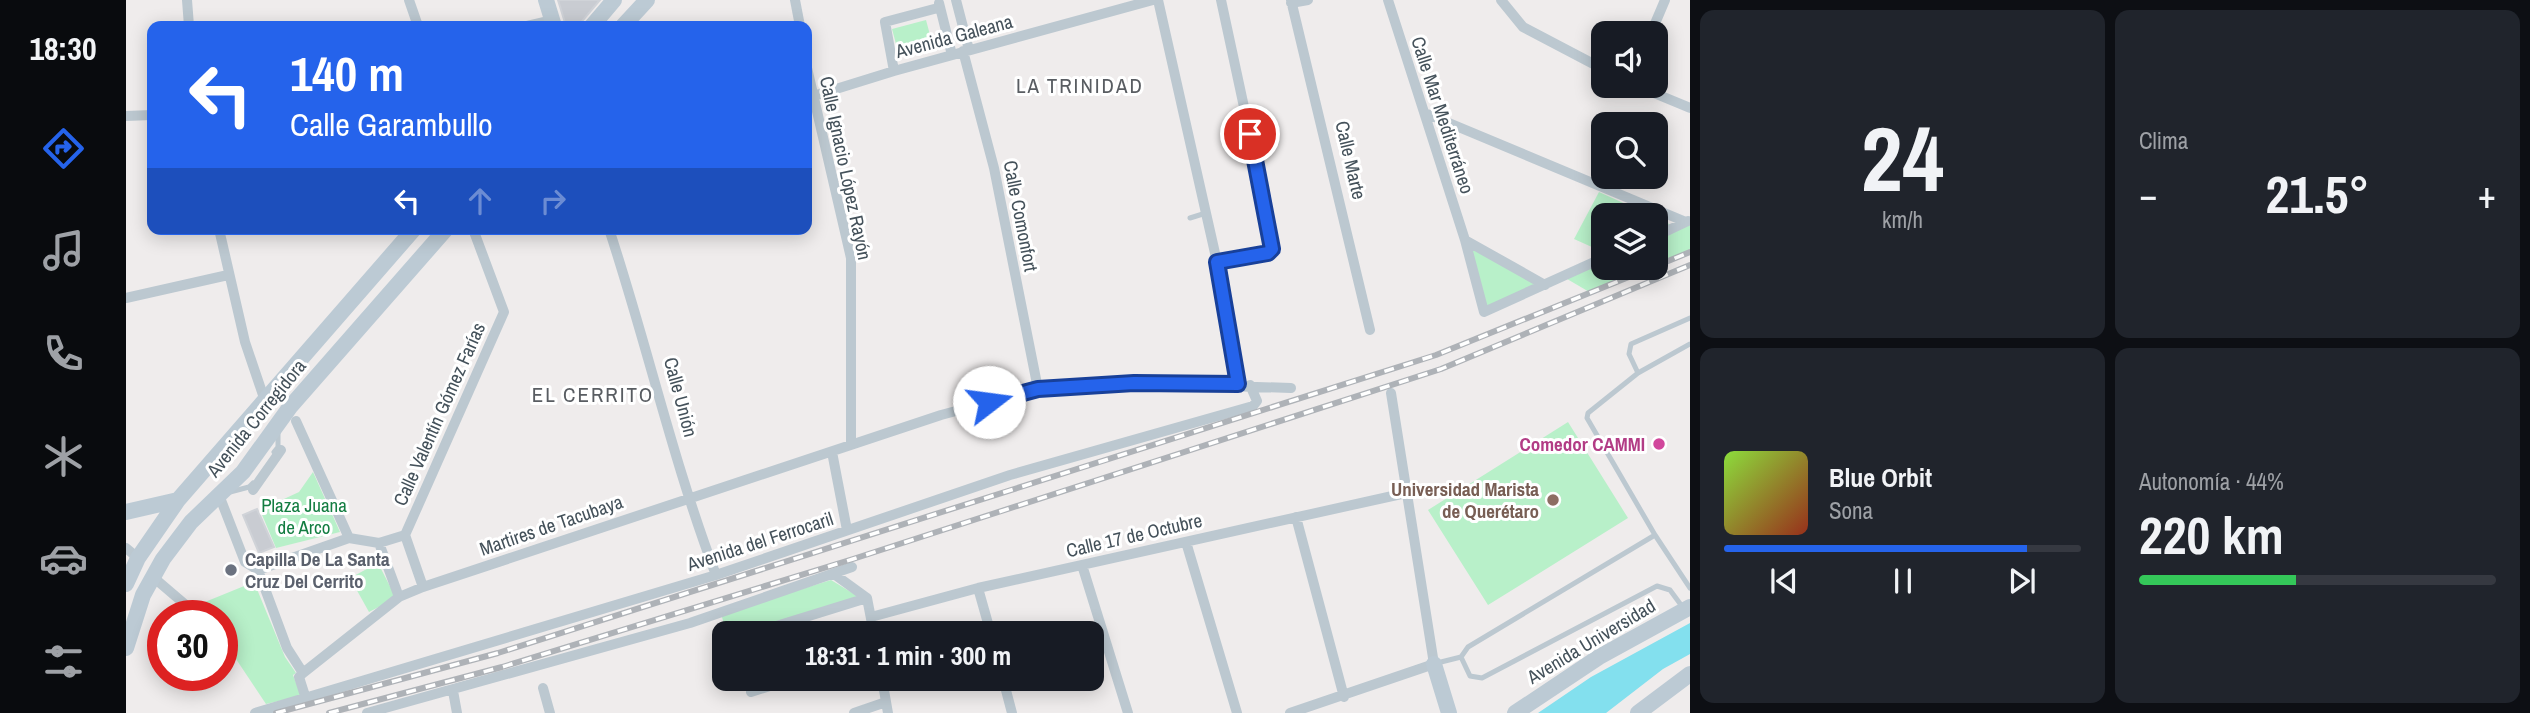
<!DOCTYPE html>
<html lang="es">
<meta charset="utf-8">
<style>
:root{--surface:#171b24;--page:#20242c;--text:#f1f3f6;--muted:#9ea1a6;--line:#363941;--accent:#2563eb}
body{margin:0;font-family:"Archivo Narrow",sans-serif;background:var(--page);color:var(--text);height:100vh;display:flex;flex-direction:column;font-size:26px;white-space:nowrap}
*{box-sizing:border-box;margin:0}
p{font-size:23px;color:var(--muted)}
.icon{flex:none;width:38px;height:38px;fill:none;stroke:currentColor;stroke-width:2;stroke-linecap:round;stroke-linejoin:round}
.map{position:relative;flex:1;overflow:hidden}
.side{display:flex;flex-direction:column;gap:10px;padding:10px;background:#0d0f14;width:840px}
.side>*{flex:none}
.hud{position:absolute;left:21px;top:21px;width:665px;height:214px;border-radius:14px;box-shadow:0 4px 18px #0003;background:#2563eb;color:#fff;overflow:hidden}
.controls{position:absolute;left:1465px;top:21px;display:grid;gap:14px}
.controls a{display:grid;place-items:center;width:77px;height:77px;border-radius:14px;background:var(--surface);box-shadow:0 4px 18px #0003;font-size:35px}
.speed{position:absolute;left:21px;top:600px;display:flex;gap:14px;font-size:35px;font-weight:700;text-align:center}
.speed>*{display:grid;place-content:center;width:91px;height:91px;border-radius:50%;background:var(--surface);box-shadow:0 4px 18px #0003;line-height:1}
.speed .limit{border:10px solid #d22;background:#fff;color:#111}
.pin{position:absolute;display:grid;place-items:center;width:60px;height:60px;color:#fff;margin:-30px;border:4px solid #fff;border-radius:50%;box-shadow:0 2px 7px #0007}
.me{position:absolute;width:77px;margin:-38px;rotate:75deg;stroke-linejoin:round;filter:drop-shadow(0 0 5px #0008)}
.turn{display:flex;align-items:center;gap:24px;height:147px;padding:0 28px;font-size:32px}
.turn .icon{width:91px;height:91px;stroke-width:2.5}
.turn b{display:block;font-size:49px;line-height:60px}
.lanes{display:flex;align-items:center;height:66px;padding:0 28px;background:#0003;justify-content:center;gap:35px;direction:ltr}
.lanes .off{opacity:.35}
.big{font-size:52px;font-weight:800;line-height:1.1}
.side .tile{flex:1;display:flex;flex-direction:column;justify-content:center;gap:10px;min-width:0;padding:0 24px;border-radius:14px;background:var(--page)}
.side .dial{align-items:center;gap:0}
.dial b{font-size:91px;line-height:1}
.song{display:flex;align-items:center;gap:21px}
.cover{width:84px;height:84px;border-radius:10px;background:linear-gradient(135deg,hsl(90 70% 55%),hsl(10 70% 35%))}
.played{height:7px;border-radius:4px;background:linear-gradient(90deg,var(--accent) 85%,var(--line) 85%)}
.keys{display:flex;justify-content:space-around;direction:ltr}
.heat{display:flex;justify-content:space-between;align-items:center;font-size:38px;direction:ltr}
.charge{height:10px;border-radius:5px;background:linear-gradient(90deg,#34c759 44%,var(--line) 0)}
.side .tiles{flex:1;display:grid;gap:10px;grid-template-columns:repeat(2,1fr)}
.trip{position:absolute;left:586px;top:621px;width:392px;height:70px;border-radius:14px;background:var(--surface);box-shadow:0 4px 18px #0003;font-weight:800;line-height:70px;text-align:center}
main{display:flex;flex:1;min-height:0}
.dock{display:flex;flex-direction:column;width:126px;justify-content:space-around;align-items:center;background:#090b0e;color:var(--muted)}
.dock .icon{width:49px;height:49px}
.dock .selected{color:var(--accent)}
.dock b{font-size:32px;color:var(--text)}
.map>svg:first-child{display:block}
.green{fill:#b8f0c9}
.water{fill:#83e0ee}
.building{fill:#c9ccd2;stroke:#d0d3d8;stroke-width:2}
.lines{fill:none;stroke-linecap:round;stroke-linejoin:round}
.lane{stroke:#bcc8d0;stroke-width:5}
.street{stroke:#bcc8d0;stroke-width:10}
.secondary{stroke:#bccad4;stroke-width:16}
.rail-casing{stroke:#aeb2b7;stroke-width:6}
.rail{stroke:#fff;stroke-width:3.5;stroke-dasharray:10;stroke-linecap:butt}
.route-casing{stroke:#184099;stroke-width:18}
.route{stroke:#2563eb;stroke-width:12}
.hotel-dot{fill:#d1479c;stroke:#fff;stroke-width:2.5}
.education-dot{fill:#8d6e63;stroke:#fff;stroke-width:2.5}
.worship-dot{fill:#6b7280;stroke:#fff;stroke-width:2.5}
.labels{text-anchor:middle;stroke-width:6;stroke-linejoin:round;paint-order:stroke}
.street-label{font-size:19px;fill:#44515a;stroke:#fff}
.hotel-label{font-size:19px;font-weight:bold;fill:#b23c85;stroke:#fff;text-anchor:end}
.education-label{font-size:19px;font-weight:bold;fill:#785e54;stroke:#fff;text-anchor:end}
.park-label{font-size:19px;fill:#137d41;stroke:#fff}
.worship-label{font-size:19px;font-weight:bold;fill:#5b616d;stroke:#fff;text-anchor:start}
.neighbourhood-label{font-size:21px;letter-spacing:2px;fill:#595d62;stroke:#fff}
</style>
<main>
<nav class="dock">
<b>18:30</b>
<svg class="icon selected" aria-label="directions" viewBox="0 0 24 24"><path d="M12 3l9 9-9 9-9-9zM9 14v-3h6M13 9l2 2-2 2"/></svg>
<svg class="icon" aria-label="music" viewBox="0 0 24 24"><path d="M9 18V5l10-2v13"/><circle cx="6" cy="18" r="3"/><circle cx="16" cy="16" r="3"/></svg>
<svg class="icon" aria-label="phone" viewBox="0 0 24 24"><path d="M5 4h4l2 5-3 2q2 4 5 5l2-3 5 2v4C11 20 4 13 5 4z"/></svg>
<svg class="icon" aria-label="climate" viewBox="0 0 24 24"><path d="M12 3v18M4 7l16 10M4 17L20 7"/></svg>
<svg class="icon" aria-label="car" viewBox="0 0 24 24"><path d="M5 17H2v-5l4-1 3-4h7l3 4 3 1v5h-3M9 17h6M6 11h13"/><circle cx="7" cy="17" r="2"/><circle cx="17" cy="17" r="2"/></svg>
<svg class="icon" aria-label="filters" viewBox="0 0 24 24"><path d="M4 7h16M4 17h16"/><circle cx="9" cy="7" r="2"/><circle cx="15" cy="17" r="2"/></svg>
</nav>
<div class="map">
<svg width="1564" height="713" viewBox="0 0 1564 713">
<rect width="100%" height="100%" fill="#efecec"/>
<path class="green" d="M800 20 807 46 773 55 766 29Z
M1473 192 1524 215H1477V252L1448 239Z
M1530 218 1550 227 1564 221V252L1530 266Z
M1341 242 1418 285 1360 311Z
M1477 259V268H1525L1465 293 1436 276Z
M1442 422 1502 518 1362 605 1302 510Z
M187 472 214 532 150 548 134 510 173 492Z
M252 563 270 598 243 612 224 578Z
M705 580 733 597 617 633H601L595 614Z
M128 582 159 657 170 673 167 675 175 696 140 704 96 638V616H82L74 604Z"/>
<path class="water" d="M1564 623V654L1537 669 1480 713H1412L1465 677Z"/>
<path class="building" d="M432 0H474L452 26H440Z
M131 509 148 547 133 553 117 515Z"/>
<g class="lines">
<path class="lane" d="M1064 218 1080 213
M1512 373 1503 354 1505 344 1564 318
M148 452 152 447V431
M104 492 123 487 127 483
M1529 535 1461 418 1462 413 1512 373 1564 344
M1558 609 1544 590 1531 586 1356 678 1344 676 1335 657 1342 647 1529 535 1564 588
M1311 663 1335 657"/>
<path class="street" d="M61 0 63 26
M283 0 292 26
M669 0 674 26
M830 0 843 50
M1032 0 1091 262 1112 384
M1165 0 1244 330
M1262 0 1339 240 1358 312 1477 258
M1375 0 1397 27 1477 69
M813 3 826 55
M1165 3 1182 0
M400 26 426 20
M1525 33 1539 0
M837 51 868 168 912 389
M681 68 725 258V444
M768 71 759 22 808 9
M1511 86 1564 108
M681 98 768 71 1027 0
M1299 113 1560 222
M0 116 26 115
M93 229 119 342 139 401
M483 229C521 344 547 462 590 575
M1530 236 1562 221
M1339 240 1419 285
M1091 262 1142 253 1146 249 1147 242 1095 0
M0 298 102 275
M170 421 223 538
M706 452 721 530
M127 490 155 450
M93 495 119 562 132 570 223 538 253 543 279 535
M1170 517 1218 697
M279 535 378 312 347 229
M279 535 297 587
M1060 542 1111 713
M253 543 273 597
M0 548 12 558
M956 565 1002 713
M132 570 161 648 177 673
M708 574 741 598
M27 577 68 612
M852 588 865 634
M741 598 748 634
M745 617 852 588 1280 493
M625 634 741 598
M177 673 273 597 297 587 815 415 912 389 1008 383 1165 388
M177 673 173 677 180 699
M756 679 762 713
M877 679 886 713
M417 688 424 713
M327 691 331 713
M625 692 666 679
M129 713 590 575 884 475 1127 406 1131 401 1124 385
M241 713 564 623 726 567
M728 713 760 702
M1164 713 1308 664 1265 393"/>
<path class="secondary" d="M420 0 428 26
M466 26 488 0
M497 26 521 0
M0 512 52 500
M0 584 12 558 52 500 288 229
M0 648 17 595 37 559 65 522 117 472 164 407 320 229
M1308 664 1323 713
M1389 713 1473 657 1564 607
M1512 713 1564 674"/>
<g class="rail-casing">
<path id="rail" d="M1530 266 1564 252
M150 713 372 653 1310 355 1525 268
M203 713 376 667 727 559 1315 369 1564 265"/>
</g>
<use href="#rail" class="rail"/>
</g>
<g class="lines">
<g class="route-casing">
<path id="route" d="M863 402 912 389 1008 383 1112 384 1091 262 1142 253 1146 249 1124 134"/>
</g>
<use href="#route" class="route"/>
</g>
<circle class="hotel-dot" cx="1533" cy="444" r="7"/>
<circle class="education-dot" cx="1427" cy="500" r="7"/>
<circle class="worship-dot" cx="105" cy="570" r="7"/>
<g class="labels">
<g class="street-label">
<text transform="translate(828 36) rotate(-15)" y="7">Avenida Galeana</text>
<text transform="translate(1317 115) rotate(72)" y="7">Calle Mar Mediterráneo</text>
<text transform="translate(1225 160) rotate(77)" y="7">Calle Marte</text>
<text transform="translate(720 168) rotate(78)" y="7">Calle Ignacio López Rayón</text>
<text transform="translate(895 216) rotate(79)" y="7">Calle Comonfort</text>
<text transform="translate(555 397) rotate(75)" y="7">Calle Unión</text>
<text transform="translate(313 414) rotate(-66)" y="7">Calle Valentín Gómez Farías</text>
<text transform="translate(130 418) rotate(-51)" y="7">Avenida Corregidora</text>
<text transform="translate(425 525) rotate(-19)" y="7">Martires de Tacubaya</text>
<text transform="translate(1008 535) rotate(-13)" y="7">Calle 17 de Octubre</text>
<text transform="translate(634 541) rotate(-18)" y="7">Avenida del Ferrocaril</text>
<text transform="translate(1465 641) rotate(-31)" y="7">Avenida Universidad</text>
</g>
<g class="hotel-label">
<text x="1519" y="451">Comedor CAMMI</text>
</g>
<g class="education-label">
<text x="1413" y="496">Universidad Marista<tspan x="1413" dy="22">de Querétaro</tspan></text>
</g>
<g class="park-label">
<text x="178" y="512">Plaza Juana<tspan x="178" dy="22">de Arco</tspan></text>
</g>
<g class="worship-label">
<text x="119" y="566">Capilla De La Santa<tspan x="119" dy="22">Cruz Del Cerrito</tspan></text>
</g>
<g class="neighbourhood-label">
<text x="954" y="93">LA TRINIDAD</text>
<text x="467" y="402">EL CERRITO</text>
</g>
</g>
</svg>
<div class="controls">
<a><svg class="icon" aria-label="sound" viewBox="0 0 24 24"><path d="M4 9h4l5-4v14l-5-4H4zM17 9q2 3 0 6"/></svg></a>
<a><svg class="icon" aria-label="search" viewBox="0 0 24 24"><circle cx="10" cy="10" r="6"/><path d="M15 15l6 6"/></svg></a>
<a><svg class="icon" aria-label="layers" viewBox="0 0 24 24"><path d="M12 4l9 5-9 5-9-5zM3 14l9 5 9-5"/></svg></a>
</div>
<div class="speed"><div class="limit">30</div></div>
<div class="pin" style="left:1124px;top:134px;background:#d93025"><svg class="icon" aria-label="arrive" viewBox="0 0 24 24"><path d="M6 21V4h12l-3 4 3 4H6"/></svg></div>
<svg class="me" style="left:863px;top:402px" viewBox="-20 -20 40 40"><circle r="19" fill="#fff"/><path d="M0-13L10 11 0 6-10 11z" fill="#2563eb"/></svg>
<div class="trip">18:31 · 1 min · 300 m</div>
<div class="hud">
<div class="turn"><svg class="icon" aria-label="left" viewBox="0 0 24 24"><path d="M17 20v-9H6M10 6l-5 5 5 5"/></svg><div><b>140 m</b>Calle Garambullo</div></div>
<div class="lanes"><svg class="icon" aria-label="left" viewBox="0 0 24 24"><path d="M17 20v-9H6M10 6l-5 5 5 5"/></svg><svg class="icon off" aria-label="ahead" viewBox="0 0 24 24"><path d="M12 20V5M6 11l6-6 6 6"/></svg><svg class="icon off" aria-label="right" viewBox="0 0 24 24"><path d="M7 20v-9h11M14 6l5 5-5 5"/></svg></div>
</div>
</div>
<section class="side">
<div class="tiles">
<div class="tile dial"><b>24</b><p>km/h</p></div>
<div class="tile"><p>Clima</p>
<div class="heat"><a>−</a><b class="big">21.5°</b><a>+</a></div>
</div>
<div class="tile">
<div class="song"><i class="cover"></i><div><b>Blue Orbit</b><p>Sona</p></div></div>
<div class="played"></div>
<div class="keys"><svg class="icon" aria-label="previous" viewBox="0 0 24 24"><path d="M18 5L8 12l10 7zM5 5v14"/></svg><svg class="icon" aria-label="pause" viewBox="0 0 24 24"><path d="M8 5v14M16 5v14"/></svg><svg class="icon" aria-label="next" viewBox="0 0 24 24"><path d="M6 5l10 7-10 7zM19 5v14"/></svg></div>
</div>
<div class="tile"><p>Autonomía · 44%</p><b class="big">220 km</b><div class="charge"></div></div>
</div>
</section>
</main>
